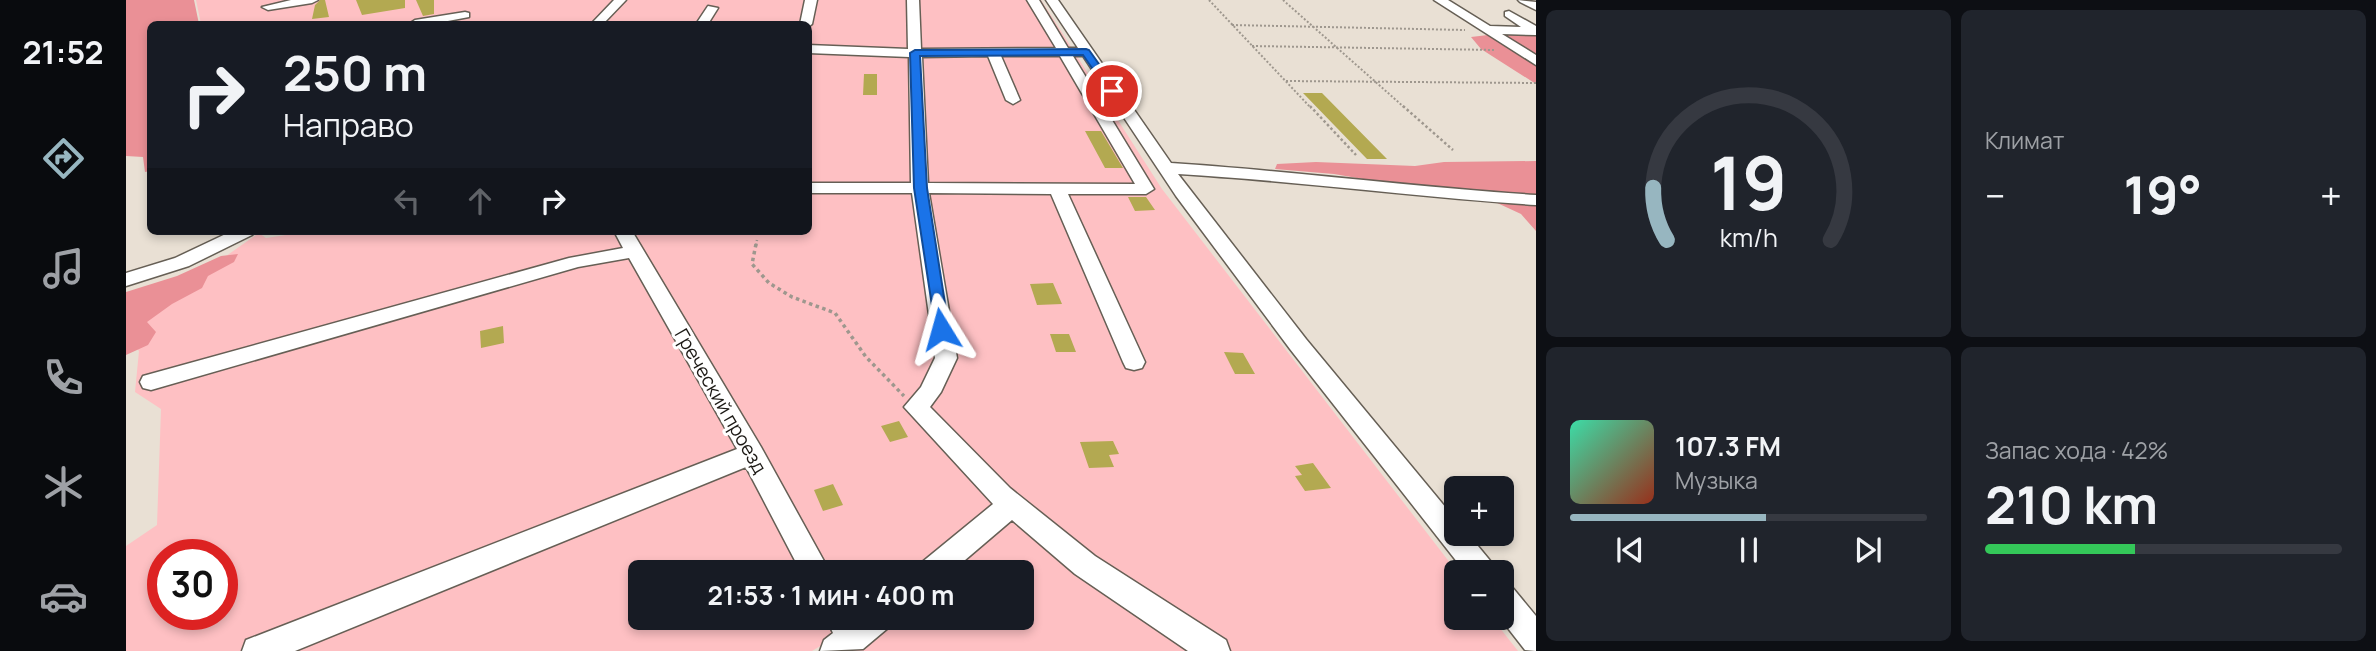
<!DOCTYPE html>
<html lang="ru">
<meta charset="utf-8">
<style>
:root{--surface:#171b24;--page:#20242c;--text:#f1f3f6;--muted:#9ea1a6;--line:#363941;--accent:#97b6c0}
body{margin:0;font-family:Manrope,sans-serif;background:var(--page);color:var(--text);height:100vh;display:flex;flex-direction:column;font-size:26px;white-space:nowrap}
*{box-sizing:border-box;margin:0}
p{font-size:23px;color:var(--muted)}
.icon{flex:none;width:38px;height:38px;fill:none;stroke:currentColor;stroke-width:2;stroke-linecap:round;stroke-linejoin:round}
.map{position:relative;flex:1;overflow:hidden}
.drawer{display:flex;flex-direction:column;gap:10px;padding:10px;background:#0d0f14;width:840px}
.drawer>*{flex:none}
.guide{position:absolute;left:21px;top:21px;width:665px;height:214px;border-radius:10px;box-shadow:0 4px 10px #0003;background:#171b24;color:var(--text);overflow:hidden}
.buttons{position:absolute;left:1318px;top:476px;display:grid;gap:14px}
.buttons a{display:grid;place-items:center;width:70px;height:70px;border-radius:10px;background:var(--surface);box-shadow:0 4px 10px #0003;font-size:35px}
.speed{position:absolute;left:21px;top:539px;display:flex;gap:14px;font-size:35px;font-weight:700;text-align:center}
.speed>*{display:grid;place-content:center;width:91px;height:91px;border-radius:50%;background:var(--surface);box-shadow:0 4px 10px #0003;line-height:1}
.speed .limit{border:10px solid #d22;background:#fff;color:#111}
.pin{position:absolute;display:grid;place-items:center;width:60px;height:60px;color:#fff;margin:-30px;border:4px solid #fff;border-radius:50%;box-shadow:0 2px 7px #0007}
.me{position:absolute;width:77px;margin:-38px;rotate:352deg;stroke-linejoin:round;filter:drop-shadow(0 0 5px #0008)}
.turn{display:flex;align-items:center;gap:24px;height:147px;padding:0 21px;font-size:32px}
.turn .icon{width:91px;height:91px;stroke-width:2.5}
.turn b{display:block;font-size:49px;line-height:60px}
.lanes{display:flex;align-items:center;height:66px;padding:0 21px;background:#0003;justify-content:center;gap:35px;direction:ltr}
.lanes .off{opacity:.35}
.big{font-size:52px;font-weight:700;line-height:1.1}
.drawer .widget{flex:1;display:flex;flex-direction:column;justify-content:center;gap:10px;min-width:0;padding:0 24px;border-radius:10px;background:var(--page)}
.drawer .dial{align-items:center;gap:0}
.dial svg{height:182px;overflow:visible;fill:none;stroke:var(--line);stroke-width:7;stroke-linecap:round;text-anchor:middle}
.dial text{fill:var(--text);stroke:none}
.song{display:flex;align-items:center;gap:21px}
.cover{width:84px;height:84px;border-radius:10px;background:linear-gradient(135deg,hsl(160 70% 55%),hsl(10 70% 35%))}
.played{height:7px;border-radius:4px;background:linear-gradient(90deg,var(--accent) 55%,var(--line) 55%)}
.keys{display:flex;justify-content:space-around;direction:ltr}
.heat{display:flex;justify-content:space-between;align-items:center;font-size:38px;direction:ltr}
.charge{height:10px;border-radius:5px;background:linear-gradient(90deg,#34c759 42%,var(--line) 0)}
.drawer .tiles{flex:1;display:grid;gap:10px;grid-template-columns:repeat(2,1fr)}
.trip{position:absolute;left:502px;top:560px;width:406px;height:70px;border-radius:10px;background:var(--surface);box-shadow:0 4px 10px #0003;font-weight:700;line-height:70px;text-align:center}
main{display:flex;flex:1;min-height:0}
.tab-bar{display:flex;flex-direction:column;width:126px;justify-content:space-around;align-items:center;background:#090b0e;color:var(--muted)}
.tab-bar .icon{width:49px;height:49px}
.tab-bar .current{color:var(--accent)}
.tab-bar b{font-size:32px;color:var(--text)}
.map>svg:first-child{display:block}
.green{fill:#fec0c3;fill-rule:evenodd}
.forest{fill:#ea9096}
.building{fill:#b3a951}
.lines{fill:none;stroke-linecap:round;stroke-linejoin:round}
.minor-casing{stroke:#665f55;stroke-width:3}
.path-far2{stroke:#9e978e;stroke-width:2;stroke-dasharray:2 2;stroke-linecap:butt}
.path-far1{stroke:#9e978e;stroke-width:2.5;stroke-dasharray:2.5 2.5;stroke-linecap:butt}
.path{stroke:#9e978e;stroke-width:3.5;stroke-dasharray:3.5 3.5;stroke-linecap:butt}
.minor{fill:#fff;fill-rule:evenodd}
.route{fill:#1a73e8;stroke:#114b97;stroke-width:2}
.labels{text-anchor:middle;stroke-width:6;stroke-linejoin:round;paint-order:stroke}
.street-label{font-size:19px;fill:#1c1915;stroke:#fff}
</style>
<main>
<nav class="tab-bar">
<b>21:52</b>
<svg class="icon current" aria-label="directions" viewBox="0 0 24 24"><path d="M12 3l9 9-9 9-9-9zM9 14v-3h6M13 9l2 2-2 2"/></svg>
<svg class="icon" aria-label="music" viewBox="0 0 24 24"><path d="M9 18V5l10-2v13"/><circle cx="6" cy="18" r="3"/><circle cx="16" cy="16" r="3"/></svg>
<svg class="icon" aria-label="phone" viewBox="0 0 24 24"><path d="M5 4h4l2 5-3 2q2 4 5 5l2-3 5 2v4C11 20 4 13 5 4z"/></svg>
<svg class="icon" aria-label="climate" viewBox="0 0 24 24"><path d="M12 3v18M4 7l16 10M4 17L20 7"/></svg>
<svg class="icon" aria-label="car" viewBox="0 0 24 24"><path d="M5 17H2v-5l4-1 3-4h7l3 4 3 1v5h-3M9 17h6M6 11h13"/><circle cx="7" cy="17" r="2"/><circle cx="17" cy="17" r="2"/></svg>
</nav>
<div class="map">
<svg width="1410" height="651" viewBox="0 0 1410 651">
<rect width="100%" height="100%" fill="#e9e0d4"/>
<path class="green" d="M70 0H915L1036 189 1331 572 1330 618H1366L1392 651H721L713 635 686 651H0V546L31 525 35 409 9 392 13 351 0 337V326L133 233 140 238 186 231H682V24H75ZM37 555H96V614H37ZM514 572H896V618H514Z"/>
<path class="forest" d="M0 0H68L73 24H24V171L19 172 17 157 0 156Z
M1379 33 1410 34V84L1355 49 1345 37Z
M1410 161V231L1395 214 1341 189 1283 187 1208 174 1149 169 1151 164 1190 162 1289 166 1318 162Z
M112 254 108 262 82 276 76 288 46 304 21 322 30 332 22 345 0 355V292L51 276 95 256Z"/>
<path class="building" d="M194 0H199L203 17 186 19 189 5Z
M230 0H279V8L236 15Z
M290 0H308V14L297 16Z
M738 74H751V95H737Z
M1177 93H1196L1261 159H1241Z
M959 131H975L997 168H979Z
M1002 197H1020L1029 210 1009 211Z
M927 283 936 304 911 305 904 284Z
M377 326 378 343 355 348 354 331Z
M924 334H943L950 352H930Z
M1098 352 1117 353 1129 374H1109Z
M773 421 782 437 764 442 755 426Z
M987 441 993 454 983 455 988 467 963 468 954 442Z
M1187 463 1205 488 1179 491 1169 476 1176 475 1169 466Z
M707 484 717 505 697 511 688 490Z"/>
<g class="lines">
<g class="minor-casing">
<path id="minor" d="M165 0H192L186 3 142 10 136 7Z
M488 0H500L477 24H465Z
M679 0H691L686 24 682 27V24H674Z
M781 0H793L795 49 930 48 901 0H913L942 48H952L920 0H932L1045 163C1167 171 1288 187 1410 195V205C1290 197 1171 181 1052 174L1180 339 1330 520V534H1342L1366 563 1370 572H1339L1164 349 1050 196 957 56H947L1028 189 1020 194H942L1019 362 1016 368 1008 370 1000 368 997 362 925 194 803 193 831 358 815 392 804 407 884 488 969 556 1100 640 1104 651H1062L949 574 886 520 825 572H791L795 563 867 504 778 407 795 387 809 358 786 193H682V183H785L783 57 682 53V45L782 49ZM862 56 880 100 887 104 894 100 875 56H934L1009 184 802 183 796 57Z
M1308 0H1322L1364 26 1395 27 1379 16V12L1383 11 1410 26V35L1376 34 1410 55V65Z
M1392 0 1410 2V10L1394 2Z
M582 6 592 8 582 24H570Z
M339 12 343 13V17L306 24H283L289 20Z
M106 231H129L126 235 63 266 0 286V273L49 258Z
M488 231H506L635 447 704 572H675L620 467 169 651H116L120 640 611 449 503 258 452 267 25 390 17 388 14 382 17 376 443 258 497 248Z
M1376 583 1386 587 1410 616V651L1399 650 1374 618Z
M700 618H766L762 628 737 649 694 651 698 640 707 633Z"/>
</g>
<path class="path-far2" d="M1083 0 1185 108
M1157 0 1279 108
M1106 25 1339 30
M1126 46 1369 50
M1160 81 1410 83"/>
<path class="path-far1" d="M1184 106 1230 155
M1277 106 1327 150
M630 246 631 240"/>
<path class="path" d="M630 244 626 264 643 283 666 297 709 313 740 357 778 396"/>
<use href="#minor" class="minor"/>
</g>
<path class="route" d="M960 49 963 50 992 91 990 93H983L957 55 794 56 801 188 823 329 815 334 810 332 788 188 784 53 789 50Z"/>
<g class="labels">
<g class="street-label">
<text transform="translate(595 401) rotate(60)" y="7">Греческий проезд</text>
</g>
</g>
</svg>
<div class="buttons">
<a>+</a>
<a>−</a>
</div>
<div class="speed"><div class="limit">30</div></div>
<div class="pin" style="left:986px;top:91px;background:#d93025"><svg class="icon" aria-label="arrive" viewBox="0 0 24 24"><path d="M6 21V4h12l-3 4 3 4H6"/></svg></div>
<svg class="me" style="left:815px;top:329px" viewBox="-20 -20 40 40"><path d="M0-17L14 15 0 8-14 15z" fill="#1a73e8" stroke="#fff" stroke-width="4"/></svg>
<div class="trip">21:53 · 1 мин · 400 m</div>
<div class="guide">
<div class="turn"><svg class="icon" aria-label="right" viewBox="0 0 24 24"><path d="M7 20v-9h11M14 6l5 5-5 5"/></svg><div><b>250 m</b>Направо</div></div>
<div class="lanes"><svg class="icon off" aria-label="left" viewBox="0 0 24 24"><path d="M17 20v-9H6M10 6l-5 5 5 5"/></svg><svg class="icon off" aria-label="ahead" viewBox="0 0 24 24"><path d="M12 20V5M6 11l6-6 6 6"/></svg><svg class="icon" aria-label="right" viewBox="0 0 24 24"><path d="M7 20v-9h11M14 6l5 5-5 5"/></svg></div>
</div>
</div>
<section class="drawer">
<div class="tiles">
<div class="widget dial"><svg viewBox="0 0 100 80">
<path d="M14 69A42 42 0 1 1 86 69"/>
<path d="M14 69A42 42 0 0 1 8 46" stroke="#97b6c0"/>
<text x="50" y="56" font-size="32" font-weight="700">19</text>
<text x="50" y="72" font-size="11">km/h</text>
</svg></div>
<div class="widget"><p>Климат</p>
<div class="heat"><a>−</a><b class="big">19°</b><a>+</a></div>
</div>
<div class="widget">
<div class="song"><i class="cover"></i><div><b>107.3 FM</b><p>Музыка</p></div></div>
<div class="played"></div>
<div class="keys"><svg class="icon" aria-label="previous" viewBox="0 0 24 24"><path d="M18 5L8 12l10 7zM5 5v14"/></svg><svg class="icon" aria-label="pause" viewBox="0 0 24 24"><path d="M8 5v14M16 5v14"/></svg><svg class="icon" aria-label="next" viewBox="0 0 24 24"><path d="M6 5l10 7-10 7zM19 5v14"/></svg></div>
</div>
<div class="widget"><p>Запас хода · 42%</p><b class="big">210 km</b><div class="charge"></div></div>
</div>
</section>
</main>
